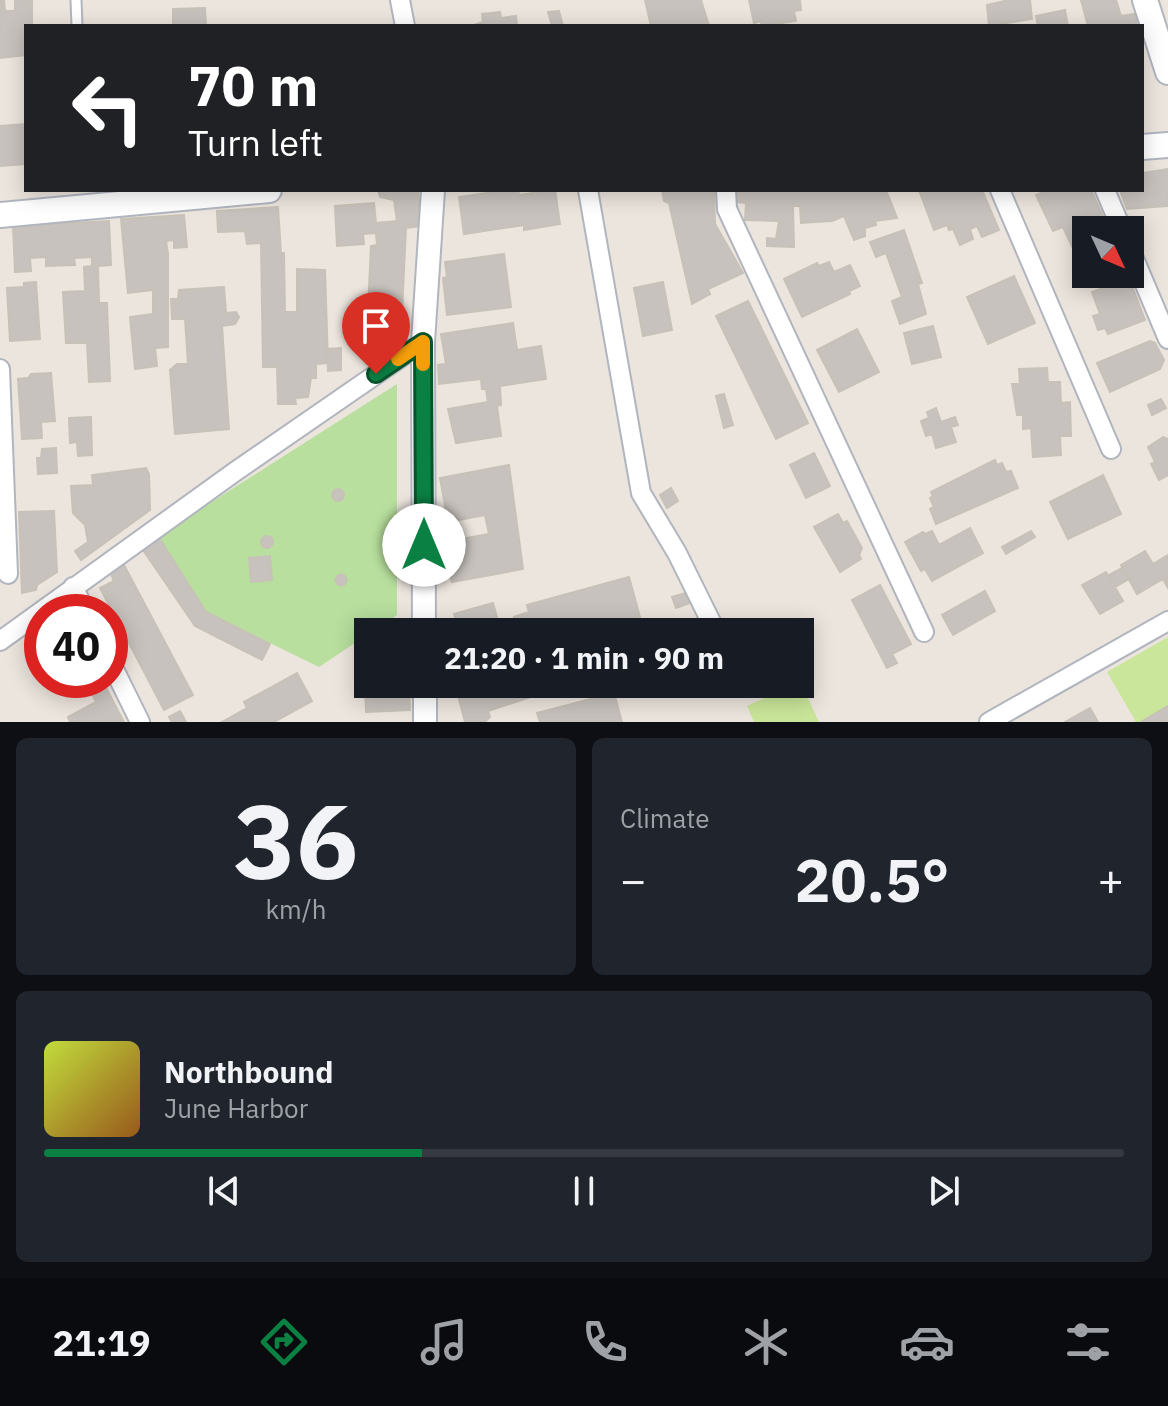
<!DOCTYPE html>
<meta charset="utf-8">
<style>
:root{--surface:#171b24;--page:#20242c;--text:#f1f3f6;--muted:#9ea1a6;--line:#363941;--accent:#0b8043}
body{margin:0;font-family:"IBM Plex Sans",sans-serif;background:var(--page);color:var(--text);height:100vh;display:flex;flex-direction:column;font-size:30px;white-space:nowrap}
*{box-sizing:border-box;margin:0}
p{font-size:26px;color:var(--muted)}
.icon{flex:none;width:44px;height:44px;fill:none;stroke:currentColor;stroke-width:2;stroke-linecap:round;stroke-linejoin:round}
.map{position:relative;height:722px;overflow:hidden}
.side{display:flex;flex-direction:column;gap:16px;padding:16px;background:#0d0f14;flex:1}
.side>*{flex:none}
.hud{position:absolute;left:24px;top:24px;width:1120px;height:168px;border-radius:0px;box-shadow:0 4px 20px #0003;background:#202124;color:#fff;overflow:hidden}
.needle{width:52px;rotate:134deg}
.buttons{position:absolute;left:1072px;top:216px;display:grid;gap:16px}
.buttons a{display:grid;place-items:center;width:72px;height:72px;border-radius:0px;background:var(--surface);box-shadow:0 4px 20px #0003;font-size:40px}
.speed{position:absolute;left:24px;top:594px;display:flex;gap:16px;font-size:40px;font-weight:700;text-align:center}
.speed>*{display:grid;place-content:center;width:104px;height:104px;border-radius:50%;background:var(--surface);box-shadow:0 4px 20px #0003;line-height:1}
.speed .limit{border:12px solid #d22;background:#fff;color:#111}
.pin{position:absolute;display:grid;place-items:center;width:68px;height:68px;color:#fff;margin:-82px -34px;border-radius:50% 50% 50% 0;rotate:-45deg;box-shadow:0 0 8px #0007}
.pin .icon{rotate:45deg}
.me{position:absolute;width:88px;margin:-44px;rotate:0deg;stroke-linejoin:round;filter:drop-shadow(0 0 6px #0008)}
.turn{display:flex;align-items:center;gap:28px;height:168px;padding:0 32px;font-size:36px}
.turn .icon{width:104px;height:104px;stroke-width:2.5}
.turn b{display:block;font-size:56px;line-height:68px}
.big{font-size:60px;font-weight:700;line-height:1.1}
.side .card{flex:1;display:flex;flex-direction:column;justify-content:center;gap:12px;min-width:0;padding:0 28px;border-radius:12px;background:var(--page)}
.side .dial{align-items:center;gap:0}
.dial b{font-size:104px;line-height:1}
.song{display:flex;align-items:center;gap:24px}
.cover{width:96px;height:96px;border-radius:12px;background:linear-gradient(135deg,hsl(70 70% 55%),hsl(30 70% 35%))}
.played{height:8px;border-radius:4px;background:linear-gradient(90deg,var(--accent) 35%,var(--line) 35%)}
.keys{display:flex;justify-content:space-around;direction:ltr}
.heat{display:flex;justify-content:space-between;align-items:center;font-size:44px;direction:ltr}
.side .tiles{flex:1;display:grid;gap:16px;grid-template-columns:1fr 1fr}
.card:last-child{grid-column:span 2}
.trip{position:absolute;left:354px;top:618px;width:460px;height:80px;border-radius:0px;background:var(--surface);box-shadow:0 4px 20px #0003;font-weight:700;line-height:80px;text-align:center}
.tab-bar{display:flex;height:128px;justify-content:space-around;align-items:center;background:#090b0e;color:var(--muted)}
.tab-bar .icon{width:56px;height:56px}
.tab-bar .on{color:var(--accent)}
.tab-bar b{font-size:36px;color:var(--text)}
.map>svg:first-child{display:block}
.green{fill:#b8df9e}
.pitch{fill:#cae69a}
.building{fill:#c7c2bd;stroke:#c7c1b7;stroke-width:2}
.lines{fill:none;stroke-linecap:round;stroke-linejoin:round}
.service-casing{stroke:#b1b5be;stroke-width:13}
.minor-casing{stroke:#b1b5be;stroke-width:22}
.tertiary-casing{stroke:#b1b5be;stroke-width:26}
.secondary-casing{stroke:#b1b5be;stroke-width:28}
.service{stroke:#fff;stroke-width:9}
.minor{stroke:#fff;stroke-width:18}
.tertiary{stroke:#fff;stroke-width:22}
.secondary{stroke:#fff;stroke-width:24}
.route-casing{stroke:#07532c;stroke-width:20}
.route{stroke:#0b8043;stroke-width:14}
.slow{stroke:#f59e0b;stroke-width:14}
</style>
<div class="map">
<svg width="1168" height="722" viewBox="0 0 1168 722">
<rect width="100%" height="100%" fill="#ece5de"/>
<path class="green" d="M397 384V615L319 667 206 612 158 536Z"/>
<path class="pitch" d="M1168 637V722H1136L1107 672Z
M800 681 819 722H754L747 706 795 684H800Z"/>
<path class="building" d="M0 0H4L5 11H15V0H32V26H26V55L0 58Z
M645 0H701L709 26H651Z
M749 0H800L801 10 794 11 796 21 762 26 761 21 754 23Z
M1009 0H1030L1032 19 989 26 987 5Z
M1081 0H1116L1121 16 1135 14 1137 26H1088Z
M205 8 206 26H173V9Z
M1065 10 1068 26H1038L1036 16Z
M559 11 563 26H552L548 12Z
M500 12 501 18 516 16 517 26H471L483 22 482 14Z
M26 124V164L0 166V126Z
M1168 169V206L1127 209 1120 190H1142V173Z
M378 190H418L421 226 406 228 402 312H398V327L381 331 383 342 366 346 361 324 358 325 355 313 368 309 371 246 377 245 376 233 363 234 364 244 337 246 335 206 374 203 376 223 397 221 394 200 380 197Z
M508 190H518L519 195 555 190 560 224 524 230V225L464 234 459 197Z
M662 190H714L715 224 743 273 708 289 710 294 692 304 669 203 664 201Z
M737 190H886L897 218 875 221 876 225 865 228V236L854 240 844 216 832 221 801 223 800 206H793L794 247 767 246V238L776 239 779 221 745 220 746 203 738 202Z
M919 190H982L999 230 982 237 977 226 970 229 973 239 960 245 953 229 949 230 947 225 934 230Z
M1048 190H1091L1109 230H1086V264L1081 266 1063 227 1053 231 1036 195Z
M278 207 281 253H284L285 312H297V269L325 270 328 363 316 364V378H311L308 397 295 398 296 404H278L277 367H263L261 243 247 244 245 231 218 232 217 211Z
M184 215 187 247 174 248V240L166 241 168 254V347L155 348 157 366 135 369 130 317 153 314V290L128 293 121 219Z
M109 221 111 265 98 266 99 303H107L110 381 89 382 87 343H66L63 292 85 291 84 267 92 266V257L74 258 75 265 46 266V257L30 258 31 271 15 272 13 226Z
M904 230 922 283 918 284 926 314 900 324 892 301 902 297 886 253 876 257 870 242Z
M504 254 511 307 447 315 443 278 447 277 445 262Z
M829 262 834 272 850 265 860 286 849 291 850 294 802 317 784 279 817 263 819 266Z
M1014 276 1035 323 988 344 967 297Z
M1129 278 1145 320 1108 334 1105 328 1098 330 1093 316 1100 314 1092 292Z
M36 282 40 339 10 341 7 288 24 287V283Z
M663 282 672 330 643 336 634 288Z
M224 287 226 313 236 312 239 317 235 324 222 326 229 429 175 434 170 370 177 364H188L185 319H172L171 299H178L179 290Z
M748 301 808 423 776 439 716 316Z
M513 323 517 350 541 346 546 379 500 386 501 405 497 406 501 436 456 443 448 409 488 402 486 389H482L481 379 439 384 438 365 446 364 441 334Z
M933 326 941 357 912 364 904 333Z
M857 329 879 372 839 392 817 350Z
M1150 341 1155 343 1164 360 1160 369 1110 392 1097 363Z
M341 348V370L328 371 327 349Z
M1047 368 1048 382H1060L1061 403 1070 402 1071 436H1060L1061 455 1033 457 1031 428 1023 429V415H1017L1012 384H1020L1019 369Z
M51 373 55 421 41 422 42 438 22 439 18 379 28 378 31 374Z
M724 394 733 425 724 428 716 396Z
M1161 399 1166 408 1152 415 1148 405Z
M936 408 941 422 955 417 958 425 951 427 956 442 936 448 932 434 926 436 921 421 929 418 927 412Z
M91 417 92 455 78 456 77 442 70 443 69 418Z
M1163 437 1168 439V475L1159 480 1151 464 1155 462 1148 447Z
M56 448 57 473 38 474 37 458H41L42 449Z
M814 453 830 486 806 498 790 465Z
M995 460 997 465 1002 463 1006 472 1011 471 1018 488 936 524 930 509 934 507 930 498 933 496 931 492Z
M509 465 523 569 452 582 444 542 489 534 485 515 448 522 440 478Z
M146 468 149 474 150 510 81 560 75 551 88 542 85 525 73 513 71 486 93 485 92 475Z
M1103 475 1121 514 1068 539 1050 502Z
M671 488 678 501 667 508 660 495Z
M332 495a6 6 0 1 1 12 0a6 6 0 1 1-12 0Z
M54 511 57 572 37 585 36 590 22 593 19 512Z
M838 514 843 523 847 521 862 548 859 555 861 559 840 572 814 527Z
M970 528 983 553 932 581 925 569 921 571 905 542 923 532 925 534 932 531 939 545Z
M1031 531 1035 537 1006 554 1002 547Z
M158 536 206 612 270 644 262 660 195 626 141 547Z
M261 542a6 6 0 1 1 12 0a6 6 0 1 1-12 0Z
M1145 551 1153 564 1168 555V588L1163 579 1137 594 1121 565Z
M270 556 272 580 251 582 249 558Z
M124 565 193 695 164 710 100 588 114 581 110 572Z
M1122 568 1129 579 1115 587 1109 575Z
M1106 572 1123 601 1100 614 1082 585Z
M335.5 580a5.5 5.5 0 1 1 11 0a5.5 5.5 0 1 1-11 0Z
M629 577 640 617 596 629 597 632H459L454 614 493 603 500 628 516 624 514 617 529 612 527 605Z
M880 585 911 644 892 654 897 663 887 668 852 600Z
M985 591 995 611 953 635 942 615Z
M686 593 690 603 676 608 672 597Z
M42 635V662L36 665 25 644Z
M297 673 312 701 274 722H222L247 708 244 702Z
M86 680H102L124 722H70L68 717 96 702Z
M368 682 409 684 410 710 366 712 365 683Z
M455 684H567V685L488 711 490 717 485 722H465Z
M614 693 622 722H540L537 713Z
M1168 706V722H1141Z
M1090 708 1098 722H1065Z
M180 711 186 722H172L169 717Z"/>
<g class="lines">
<g class="service-casing">
<path id="service" d="M76 0 77 26"/>
</g>
<g class="minor-casing">
<path id="minor" d="M400 0 405 26
M588 190 641 493 677 553 716 632
M726 190 727 209 924 632
M1000 190 1111 449
M1105 190 1122 230
M1130 249 1168 339
M0 369 8 574
M73 587 86 612
M0 641 236 471 423 342
M110 661 140 722
M989 722 1168 621"/>
</g>
<g class="tertiary-casing">
<path id="tertiary" d="M424 632 423 342 433 190
M425 684V722"/>
</g>
<g class="secondary-casing">
<path id="secondary" d="M1145 0 1168 72
M1142 147 1168 145
M0 215 269 190"/>
</g>
<use href="#service" class="service"/>
<use href="#minor" class="minor"/>
<use href="#tertiary" class="tertiary"/>
<use href="#secondary" class="secondary"/>
</g>
<g class="lines">
<g class="route-casing">
<path id="route" d="M376 374 423 342 424 545"/>
</g>
<use href="#route" class="route"/>
<path class="slow" d="M398 359 423 342V364"/>
</g>
</svg>
<div class="buttons">
<a><svg class="needle" viewBox="-14 -14 28 28"><path d="M0-13l5 13h-10z" fill="#e53935"/><path d="M0 13l5-13h-10z" fill="#9ea1a6"/></svg></a>
</div>
<div class="speed"><div class="limit">40</div></div>
<div class="pin" style="left:376px;top:374px;background:#d93025"><svg class="icon" aria-label="arrive" viewBox="0 0 24 24"><path d="M6 21V4h12l-3 4 3 4H6"/></svg></div>
<svg class="me" style="left:424px;top:545px" viewBox="-20 -20 40 40"><circle r="19" fill="#fff"/><path d="M0-13L10 11 0 6-10 11z" fill="#0b8043"/></svg>
<div class="trip">21:20 · 1 min · 90 m</div>
<div class="hud">
<div class="turn"><svg class="icon" aria-label="left" viewBox="0 0 24 24"><path d="M17 20v-9H6M10 6l-5 5 5 5"/></svg><div><b>70 m</b>Turn left</div></div>
</div>
</div>
<section class="side">
<div class="tiles">
<div class="card dial"><b>36</b><p>km/h</p></div>
<div class="card"><p>Climate</p>
<div class="heat"><a>−</a><b class="big">20.5°</b><a>+</a></div>
</div>
<div class="card">
<div class="song"><i class="cover"></i><div><b>Northbound</b><p>June Harbor</p></div></div>
<div class="played"></div>
<div class="keys"><svg class="icon" aria-label="previous" viewBox="0 0 24 24"><path d="M18 5L8 12l10 7zM5 5v14"/></svg><svg class="icon" aria-label="pause" viewBox="0 0 24 24"><path d="M8 5v14M16 5v14"/></svg><svg class="icon" aria-label="next" viewBox="0 0 24 24"><path d="M6 5l10 7-10 7zM19 5v14"/></svg></div>
</div>
</div>
</section>
<nav class="tab-bar">
<b>21:19</b>
<svg class="icon on" aria-label="directions" viewBox="0 0 24 24"><path d="M12 3l9 9-9 9-9-9zM9 14v-3h6M13 9l2 2-2 2"/></svg>
<svg class="icon" aria-label="music" viewBox="0 0 24 24"><path d="M9 18V5l10-2v13"/><circle cx="6" cy="18" r="3"/><circle cx="16" cy="16" r="3"/></svg>
<svg class="icon" aria-label="phone" viewBox="0 0 24 24"><path d="M5 4h4l2 5-3 2q2 4 5 5l2-3 5 2v4C11 20 4 13 5 4z"/></svg>
<svg class="icon" aria-label="climate" viewBox="0 0 24 24"><path d="M12 3v18M4 7l16 10M4 17L20 7"/></svg>
<svg class="icon" aria-label="car" viewBox="0 0 24 24"><path d="M5 17H2v-5l4-1 3-4h7l3 4 3 1v5h-3M9 17h6M6 11h13"/><circle cx="7" cy="17" r="2"/><circle cx="17" cy="17" r="2"/></svg>
<svg class="icon" aria-label="filters" viewBox="0 0 24 24"><path d="M4 7h16M4 17h16"/><circle cx="9" cy="7" r="2"/><circle cx="15" cy="17" r="2"/></svg>
</nav>
